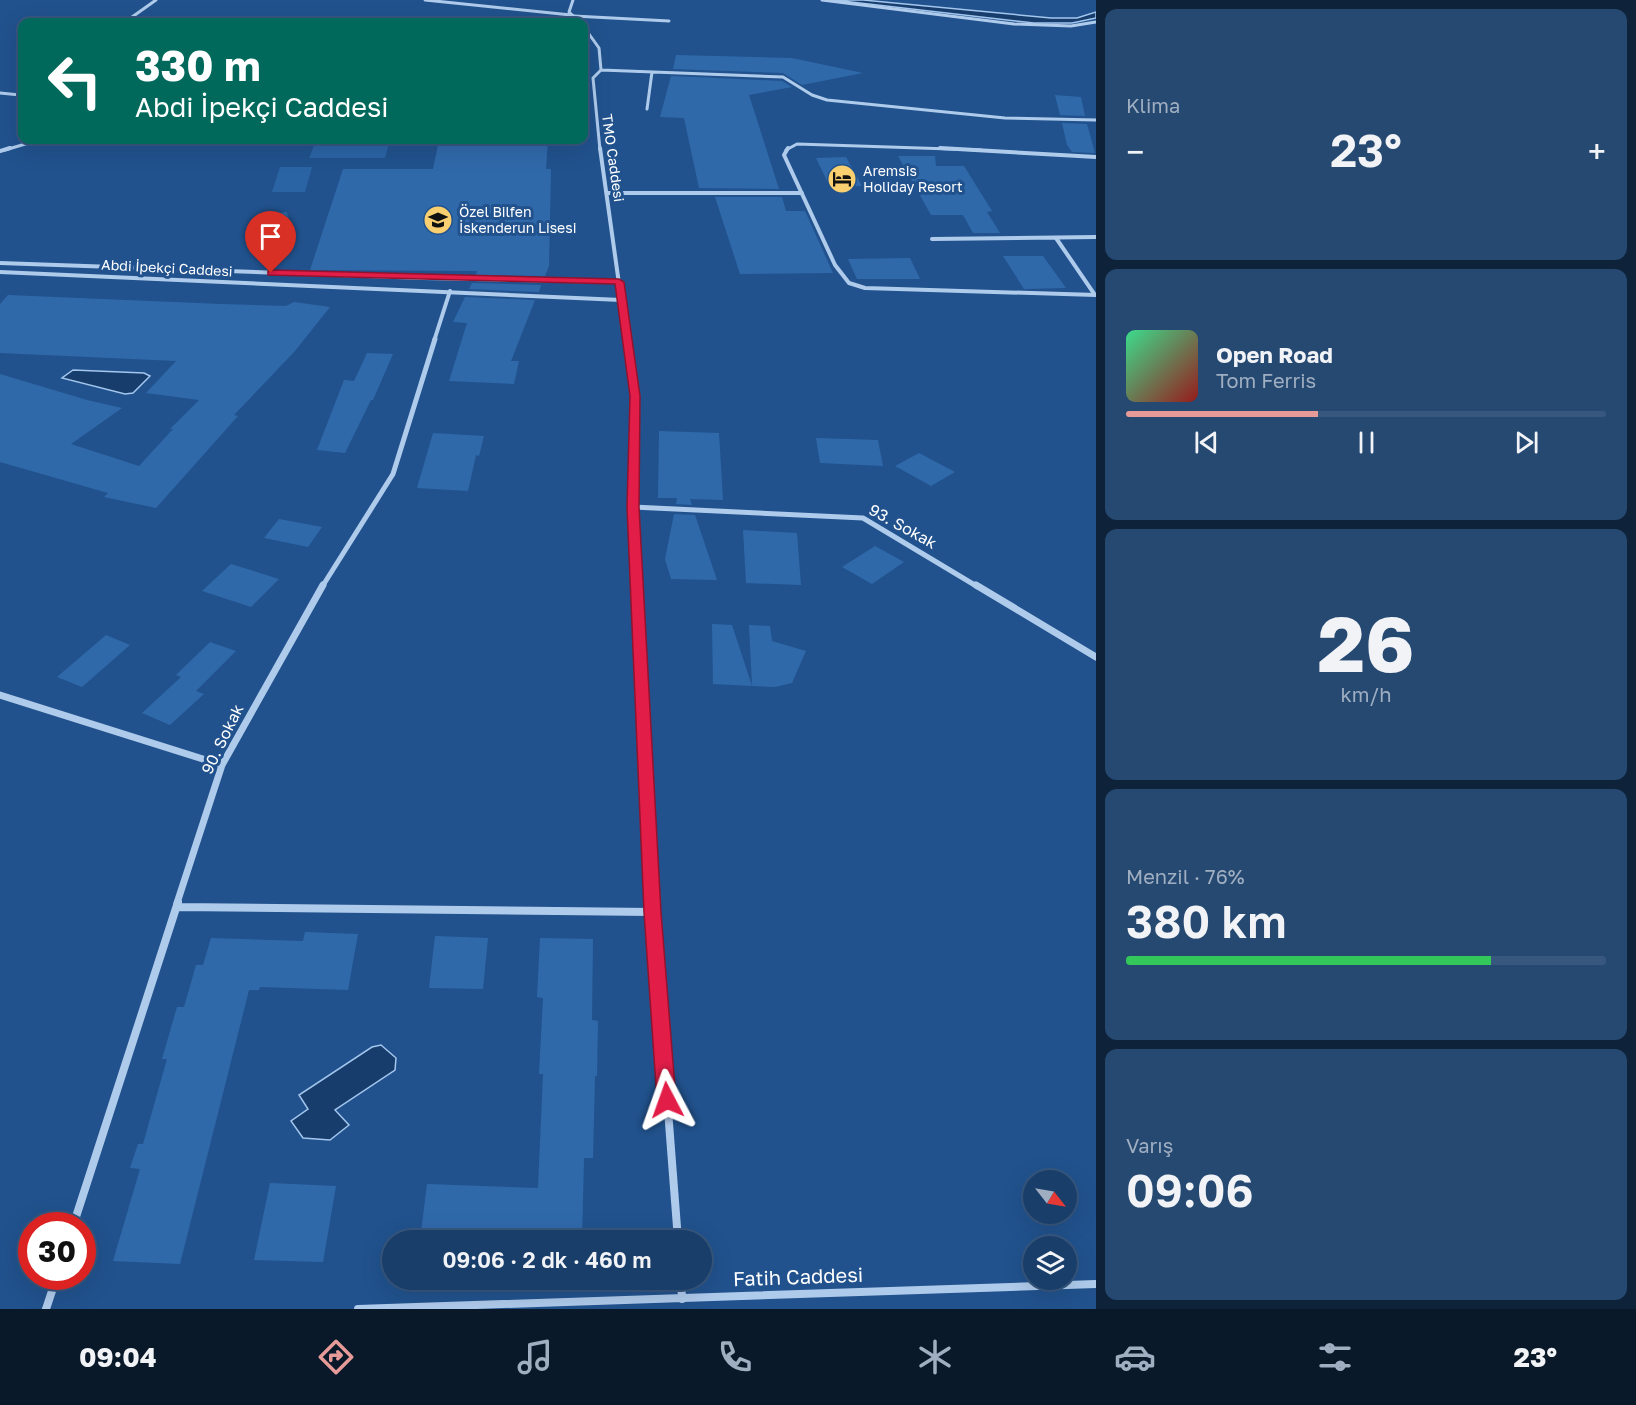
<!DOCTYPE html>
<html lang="tr">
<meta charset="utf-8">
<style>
:root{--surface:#193e6a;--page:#264972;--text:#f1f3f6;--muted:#9faec1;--line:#37577e;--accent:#e69b98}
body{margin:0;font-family:"Golos Text",sans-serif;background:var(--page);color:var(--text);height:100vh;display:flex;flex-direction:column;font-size:22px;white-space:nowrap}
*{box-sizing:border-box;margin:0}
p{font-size:20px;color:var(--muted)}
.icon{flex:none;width:33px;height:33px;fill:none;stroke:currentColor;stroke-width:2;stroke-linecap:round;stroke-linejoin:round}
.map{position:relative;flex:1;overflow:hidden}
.side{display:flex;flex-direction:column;gap:9px;padding:9px;background:#0e223a;width:540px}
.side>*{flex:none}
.hud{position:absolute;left:18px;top:18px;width:570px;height:126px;border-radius:12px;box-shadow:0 6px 24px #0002,0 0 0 2px var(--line);background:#00695c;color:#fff;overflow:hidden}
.needle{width:39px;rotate:121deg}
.tools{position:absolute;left:1023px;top:1170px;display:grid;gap:12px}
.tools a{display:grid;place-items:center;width:54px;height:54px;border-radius:50%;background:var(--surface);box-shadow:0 6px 24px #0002,0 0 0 2px var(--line);font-size:30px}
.speed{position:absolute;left:18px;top:1212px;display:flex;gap:12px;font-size:30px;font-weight:700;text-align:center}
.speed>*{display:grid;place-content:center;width:78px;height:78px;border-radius:50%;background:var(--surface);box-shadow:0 6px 24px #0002,0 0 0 2px var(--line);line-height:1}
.speed .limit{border:9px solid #d22;background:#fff;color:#111}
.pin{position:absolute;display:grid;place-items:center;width:51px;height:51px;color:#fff;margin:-62px -26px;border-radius:50% 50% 50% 0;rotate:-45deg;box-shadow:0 0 6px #0007}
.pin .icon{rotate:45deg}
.me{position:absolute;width:66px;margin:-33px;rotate:356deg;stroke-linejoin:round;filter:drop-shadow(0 0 4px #0008)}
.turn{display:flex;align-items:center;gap:21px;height:126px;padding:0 18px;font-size:27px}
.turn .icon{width:78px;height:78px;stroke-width:2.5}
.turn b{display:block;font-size:42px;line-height:51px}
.big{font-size:45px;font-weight:600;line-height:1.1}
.side .widget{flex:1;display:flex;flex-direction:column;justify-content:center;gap:9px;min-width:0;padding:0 21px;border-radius:12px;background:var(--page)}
.side .dial{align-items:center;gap:0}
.dial b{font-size:78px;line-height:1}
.song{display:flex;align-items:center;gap:18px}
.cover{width:72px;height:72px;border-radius:9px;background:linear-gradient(135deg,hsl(150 70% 55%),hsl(0 70% 35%))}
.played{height:6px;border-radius:3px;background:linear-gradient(90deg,var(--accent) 40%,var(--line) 40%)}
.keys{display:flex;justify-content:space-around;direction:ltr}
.heat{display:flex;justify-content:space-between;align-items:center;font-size:33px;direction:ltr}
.charge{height:9px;border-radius:4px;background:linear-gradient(90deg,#34c759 76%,var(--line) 0)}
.trip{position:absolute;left:382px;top:1230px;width:330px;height:60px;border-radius:30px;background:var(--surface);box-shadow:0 6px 24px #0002,0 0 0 2px var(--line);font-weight:600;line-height:60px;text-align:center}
.menu{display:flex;height:96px;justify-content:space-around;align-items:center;background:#0a192a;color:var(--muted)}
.menu .icon{width:42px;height:42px}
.menu .on{color:var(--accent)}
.menu b{font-size:27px;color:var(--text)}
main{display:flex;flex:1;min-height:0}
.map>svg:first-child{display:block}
.green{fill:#2a64a5}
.water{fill:#173d6c;stroke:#a3c6ed;stroke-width:1.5}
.building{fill:#3069aa}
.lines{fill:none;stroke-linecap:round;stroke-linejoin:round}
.minor-far4{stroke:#afcbec;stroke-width:3}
.minor-far3{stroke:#afcbec;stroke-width:4}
.minor-far2{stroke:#afcbec;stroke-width:5}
.minor-far1{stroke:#afcbec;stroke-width:7}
.minor{stroke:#afcbec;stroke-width:8}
.tertiary{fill:#afcbec;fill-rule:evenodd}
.route{fill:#e11d48;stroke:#92132f;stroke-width:1.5}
.labels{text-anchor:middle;stroke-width:6;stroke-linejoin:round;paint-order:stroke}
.far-street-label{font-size:14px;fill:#fff;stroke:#21528d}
.far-poi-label{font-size:14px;fill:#fff;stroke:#21528d;text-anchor:start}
.street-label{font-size:16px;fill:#fff;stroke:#21528d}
.near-street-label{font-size:20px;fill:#fff;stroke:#21528d}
</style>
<main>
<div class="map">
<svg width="1096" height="1309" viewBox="0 0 1096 1309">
<rect width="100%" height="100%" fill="#21528d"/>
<path class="green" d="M315 143H389L385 158H309Z
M280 167H312L305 192H272Z"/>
<path class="water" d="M834 0H863L1051 18H1077L1096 12V18L1072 23H1034Z
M73 370 144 373 150 376 133 393 125 394 62 378Z
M381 1045 396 1058 395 1070 335 1110 349 1125 330 1140 303 1138 291 1121 308 1109 299 1095 372 1047Z"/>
<path class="building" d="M676 55 792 58 863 73 802 85 783 73 673 69Z
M671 76 782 81 792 87 749 95 779 189 699 188 684 118 660 117Z
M1055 95 1081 97 1085 116 1060 115Z
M1062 123 1087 124 1095 153 1072 152 1067 145Z
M439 140H548L546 169H551L549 266 545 276 476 275 477 271 310 270 343 169H433Z
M898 156H935L936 166H964L992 211 987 212 1000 233H973L963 215H931Z
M846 157 862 186 830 187 816 158Z
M715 197H782L786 211H805L833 273 740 274Z
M287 212 291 232 263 235 259 215Z
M1003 256H1043L1066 288 1024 289Z
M910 258 920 279H857L848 259Z
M472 283 541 285 539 292 469 289Z
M8 295 221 304 286 306 294 302 330 307 295 351 234 415 238 416 156 508 104 497 108 493 0 462V374L87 400 122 408 71 444 139 466 173 429H170L199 400 146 393 176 361 0 353V304Z
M465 297 535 300 511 361H519L514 384 449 381 467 323 453 322Z
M367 353 393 354 373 400H371L345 453 317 450 344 380 354 381Z
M659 431 719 433 723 500 690 499 692 505 676 504 677 498H658Z
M433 433 484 436 479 456 476 455 468 491 417 488Z
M816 438 878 440 883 466 820 463Z
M919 453 955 472 931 486 895 466Z
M674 514 695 515 717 580 671 579 665 559Z
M279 519 322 527 308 547 264 538Z
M743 530 797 533 801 585 746 583Z
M875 546 904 562 872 584 842 567Z
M231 564 279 579 251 607 202 591Z
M712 624 732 625 752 686 713 684Z
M749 625 770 626 772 641 806 651 792 683 775 687 752 686Z
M106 635 130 645 82 687 57 677Z
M210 642 236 651 196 691 204 694 170 725 142 713 181 677 176 675Z
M305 932 358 934 348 990 260 987 259 990H249L180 1264 113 1261 140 1169 130 1168 138 1144H143L167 1059H162L177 1007H184L196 965H203L211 938 303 941Z
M435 936 488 938 483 989 429 988Z
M540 938 593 939 592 1020 598 1021 597 1076H595L593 1158H584L582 1240H420L427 1184 538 1188 543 1074H539L543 998 537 997Z
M270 1183 336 1186 323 1262 254 1260Z"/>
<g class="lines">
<path class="minor-far4" d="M425 0 571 15
M573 0 569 12 580 22
M822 0 1014 24 1071 26 1096 22
M574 16 669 21
M125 22 156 0
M584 27 599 48 601 70 593 78 600 150
M601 70 783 77 812 95 827 100 1005 118 1096 120
M0 93 20 95 22 103
M647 109 652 72
M5 150 39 140
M786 150 797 144 981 150"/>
<path class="minor-far3" d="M600 148 627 341
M788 148 784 155 835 265 849 283 865 288 1096 295
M940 148 1096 157
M0 151 10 148
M608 193H802
M1056 238 1095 295
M932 239 1096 237
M434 341 450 291"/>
<path class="minor-far2" d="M627 339 635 396 633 507 637 587
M633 507 863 518 978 587
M322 587 393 474 435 339"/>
<path class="minor-far1" d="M637 585 652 903
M976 585 1096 657
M0 695 222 765
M177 903 222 765 323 585"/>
<path class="minor" d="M652 902 678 1240
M177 907 652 912
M73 1226 178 902
M681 1280 682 1299
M46 1309 57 1276
M358 1309 1096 1284"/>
<path class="tertiary" d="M0 261 423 276 619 280 623 282 619 284 423 280 0 265Z
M0 270 621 298 625 300 621 302 0 274Z"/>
</g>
<path class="route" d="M271 270 619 279 624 282 640 396 639 507 661 912 676 1100 674 1106 667 1108 660 1106 657 1100 644 912 627 507 630 396 615 284 268 275V271Z"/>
<defs>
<g id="hotel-disc" transform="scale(1.5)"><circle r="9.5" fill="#f9cf70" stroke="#21528d"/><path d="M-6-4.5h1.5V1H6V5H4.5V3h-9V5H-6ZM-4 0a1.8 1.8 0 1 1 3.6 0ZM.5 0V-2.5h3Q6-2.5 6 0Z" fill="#111"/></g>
<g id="school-disc" transform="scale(1.5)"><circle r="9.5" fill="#f9cf70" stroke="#21528d"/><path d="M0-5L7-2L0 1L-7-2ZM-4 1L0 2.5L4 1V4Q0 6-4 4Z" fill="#111"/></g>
</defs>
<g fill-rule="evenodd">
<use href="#hotel-disc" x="842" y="179"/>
<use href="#school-disc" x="438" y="220"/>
</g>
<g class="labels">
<g class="far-street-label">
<text transform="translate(613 158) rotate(82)" y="5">TMO Caddesi</text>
<text transform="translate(167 268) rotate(3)" y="5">Abdi İpekçi Caddesi</text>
</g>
<g class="far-poi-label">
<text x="863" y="176">Aremsis<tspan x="863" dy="16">Holiday Resort</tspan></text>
<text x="459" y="217">Özel Bilfen<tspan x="459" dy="16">İskenderun Lisesi</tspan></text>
</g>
<g class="street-label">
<text transform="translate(903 526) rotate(29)" y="6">93. Sokak</text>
<text transform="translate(222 739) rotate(-64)" y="6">90. Sokak</text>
</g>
<g class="near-street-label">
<text transform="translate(798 1277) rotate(-2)" y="7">Fatih Caddesi</text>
</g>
</g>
</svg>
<div class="tools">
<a><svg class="needle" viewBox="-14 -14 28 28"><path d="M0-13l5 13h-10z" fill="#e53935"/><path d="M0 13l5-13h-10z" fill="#9faec1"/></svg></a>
<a><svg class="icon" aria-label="layers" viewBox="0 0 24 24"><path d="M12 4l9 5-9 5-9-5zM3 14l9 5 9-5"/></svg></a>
</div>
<div class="speed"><div class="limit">30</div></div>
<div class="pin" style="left:271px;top:273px;background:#d93025"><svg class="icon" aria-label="arrive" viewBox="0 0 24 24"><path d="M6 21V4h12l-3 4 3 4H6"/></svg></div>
<svg class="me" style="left:667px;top:1100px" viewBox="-20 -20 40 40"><path d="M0-17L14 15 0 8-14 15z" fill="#e11d48" stroke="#fff" stroke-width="4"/></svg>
<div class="trip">09:06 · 2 dk · 460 m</div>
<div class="hud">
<div class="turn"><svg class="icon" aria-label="left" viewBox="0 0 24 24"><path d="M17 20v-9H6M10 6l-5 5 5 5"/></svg><div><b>330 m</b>Abdi İpekçi Caddesi</div></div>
</div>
</div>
<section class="side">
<div class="widget"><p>Klima</p>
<div class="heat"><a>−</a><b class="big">23°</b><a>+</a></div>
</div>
<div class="widget">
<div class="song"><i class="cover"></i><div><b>Open Road</b><p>Tom Ferris</p></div></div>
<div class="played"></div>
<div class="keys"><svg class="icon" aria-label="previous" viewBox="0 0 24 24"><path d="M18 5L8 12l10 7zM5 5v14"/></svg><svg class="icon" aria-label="pause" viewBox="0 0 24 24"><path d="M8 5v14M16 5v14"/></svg><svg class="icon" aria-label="next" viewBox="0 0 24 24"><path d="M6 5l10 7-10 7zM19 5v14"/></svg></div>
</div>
<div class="widget dial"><b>26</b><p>km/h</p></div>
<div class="widget"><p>Menzil · 76%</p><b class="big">380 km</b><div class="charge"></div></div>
<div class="widget"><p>Varış</p><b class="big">09:06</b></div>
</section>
</main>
<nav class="menu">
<b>09:04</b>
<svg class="icon on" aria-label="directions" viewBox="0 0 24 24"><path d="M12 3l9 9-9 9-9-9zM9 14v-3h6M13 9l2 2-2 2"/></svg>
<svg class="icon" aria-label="music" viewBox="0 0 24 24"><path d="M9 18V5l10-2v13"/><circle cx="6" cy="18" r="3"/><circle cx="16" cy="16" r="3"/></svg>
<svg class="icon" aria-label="phone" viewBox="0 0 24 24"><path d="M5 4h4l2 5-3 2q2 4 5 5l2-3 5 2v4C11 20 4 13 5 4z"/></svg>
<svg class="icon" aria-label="climate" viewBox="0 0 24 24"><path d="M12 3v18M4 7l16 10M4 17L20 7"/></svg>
<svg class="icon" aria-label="car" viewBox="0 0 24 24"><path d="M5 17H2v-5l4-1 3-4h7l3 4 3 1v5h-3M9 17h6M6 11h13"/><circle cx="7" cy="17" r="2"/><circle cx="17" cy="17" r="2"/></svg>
<svg class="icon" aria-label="filters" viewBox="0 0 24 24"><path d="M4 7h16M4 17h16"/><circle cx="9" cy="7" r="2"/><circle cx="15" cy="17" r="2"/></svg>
<b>23°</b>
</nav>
